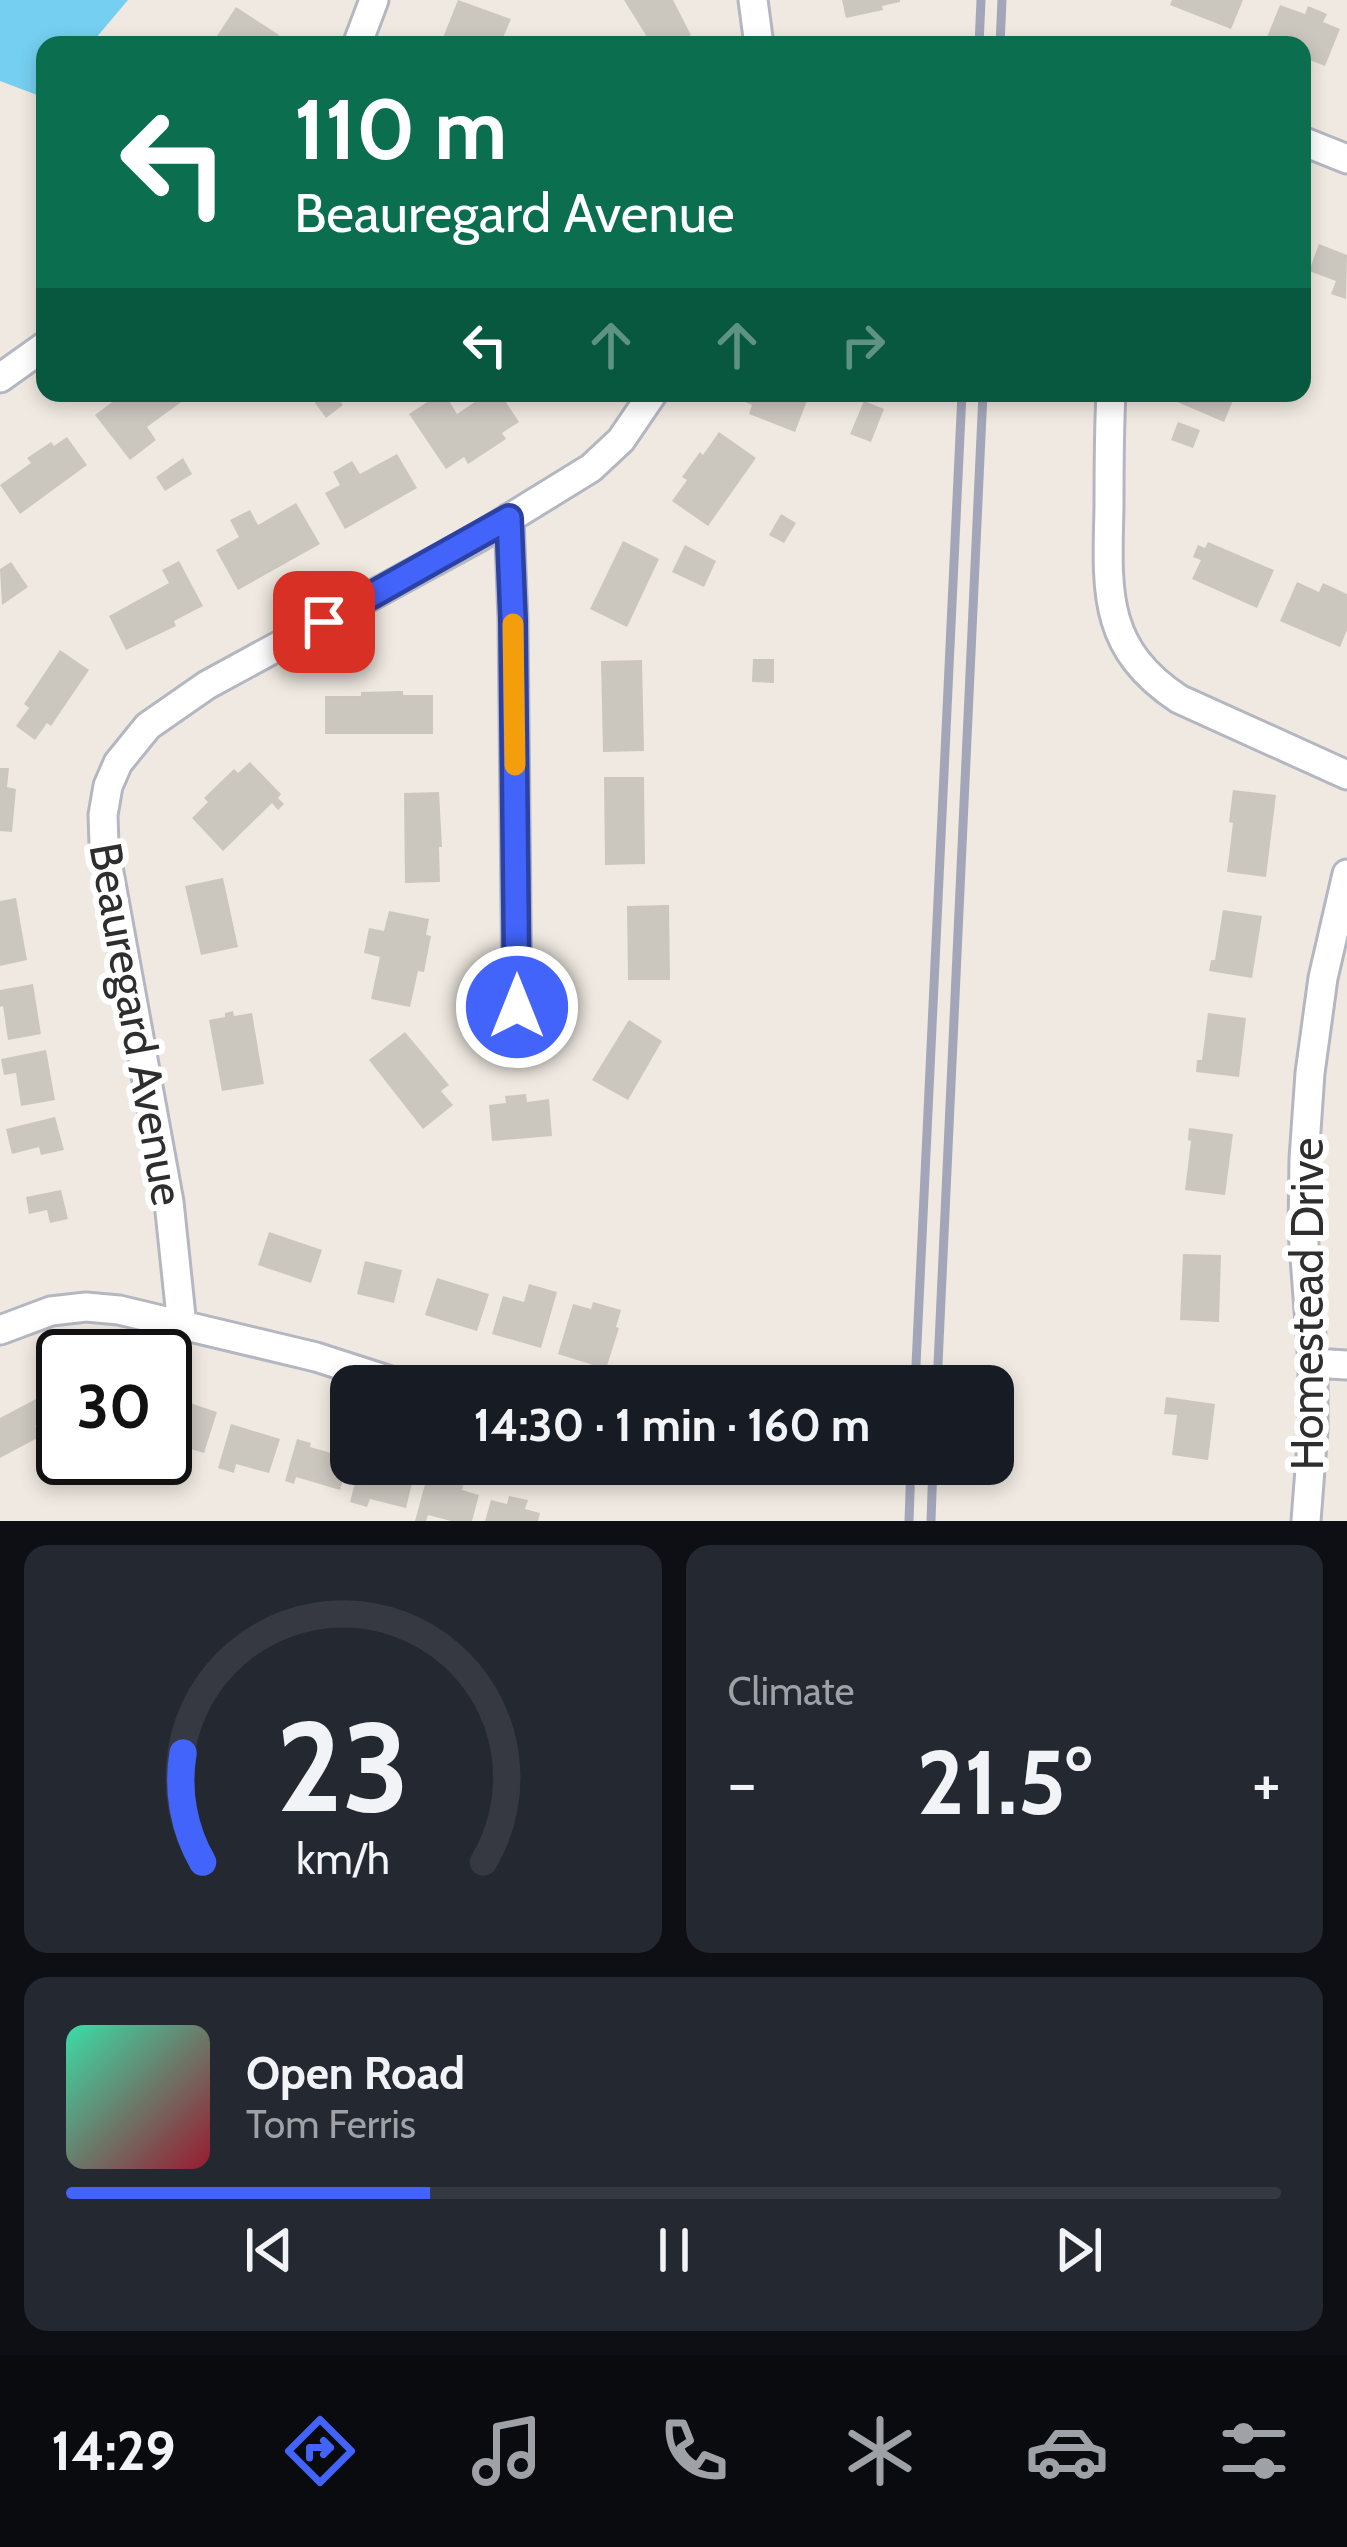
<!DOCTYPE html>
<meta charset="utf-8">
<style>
:root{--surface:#171b24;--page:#242831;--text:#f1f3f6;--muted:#9ea1a6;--line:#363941;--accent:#4264fb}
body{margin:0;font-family:Cabin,sans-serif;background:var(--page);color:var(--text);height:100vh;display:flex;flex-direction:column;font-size:45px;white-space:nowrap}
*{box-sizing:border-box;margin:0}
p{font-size:39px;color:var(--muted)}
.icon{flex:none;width:66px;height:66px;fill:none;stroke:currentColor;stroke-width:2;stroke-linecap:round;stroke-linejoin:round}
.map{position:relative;height:1521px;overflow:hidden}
.sheet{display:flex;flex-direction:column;gap:24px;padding:24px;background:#0d0f14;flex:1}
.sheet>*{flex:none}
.hud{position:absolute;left:36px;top:36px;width:1275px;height:366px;border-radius:24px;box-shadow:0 6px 18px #0003;background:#0b6e4f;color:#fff;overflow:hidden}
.speed{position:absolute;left:36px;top:1329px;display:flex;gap:24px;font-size:60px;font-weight:700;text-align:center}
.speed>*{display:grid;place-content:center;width:156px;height:156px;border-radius:50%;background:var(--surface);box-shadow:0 6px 18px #0003;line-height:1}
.speed .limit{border:6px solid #111;border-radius:18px;background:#fff;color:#111}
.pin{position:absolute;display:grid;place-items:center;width:102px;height:102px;color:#fff;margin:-51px;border-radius:24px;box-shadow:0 6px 18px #0006}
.me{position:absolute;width:132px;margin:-66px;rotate:0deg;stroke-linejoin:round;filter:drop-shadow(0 0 9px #0008)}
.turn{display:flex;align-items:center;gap:42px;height:252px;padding:0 60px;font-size:54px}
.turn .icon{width:156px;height:156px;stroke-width:2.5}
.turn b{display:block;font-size:84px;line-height:102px}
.lanes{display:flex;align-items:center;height:114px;padding:0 60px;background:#0003;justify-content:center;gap:60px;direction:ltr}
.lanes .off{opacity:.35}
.big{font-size:90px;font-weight:700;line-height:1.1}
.sheet .card{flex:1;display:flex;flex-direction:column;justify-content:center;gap:18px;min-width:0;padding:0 42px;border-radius:24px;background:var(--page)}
.sheet .dial{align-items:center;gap:0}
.dial svg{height:312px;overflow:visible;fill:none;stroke:var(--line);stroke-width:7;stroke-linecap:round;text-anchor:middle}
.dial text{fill:var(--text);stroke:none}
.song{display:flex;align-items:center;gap:36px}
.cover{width:144px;height:144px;border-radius:18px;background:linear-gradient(135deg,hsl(160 70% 55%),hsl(350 70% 35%))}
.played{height:12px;border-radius:6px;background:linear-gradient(90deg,var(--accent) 30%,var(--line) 30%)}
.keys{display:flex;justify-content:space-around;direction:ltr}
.heat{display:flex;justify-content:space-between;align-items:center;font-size:66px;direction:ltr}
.sheet .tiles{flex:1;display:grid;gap:24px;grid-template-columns:1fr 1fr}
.card:last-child{grid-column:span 2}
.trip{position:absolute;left:330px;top:1365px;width:684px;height:120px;border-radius:24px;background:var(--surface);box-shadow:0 6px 18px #0003;font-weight:700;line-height:120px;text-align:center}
.tab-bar{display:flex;height:192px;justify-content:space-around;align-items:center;background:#090b0e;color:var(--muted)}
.tab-bar .icon{width:84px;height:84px}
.tab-bar .active{color:var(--accent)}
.tab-bar b{font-size:54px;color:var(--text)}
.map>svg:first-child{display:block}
.water{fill:#75cff0}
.building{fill:#cbc7bf}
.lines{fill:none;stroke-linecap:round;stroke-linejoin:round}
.minor-casing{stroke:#b4b7c1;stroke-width:33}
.minor{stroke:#fff;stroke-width:27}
.rail{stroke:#a3a6b8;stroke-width:9}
.route-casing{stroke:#2b41a3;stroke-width:30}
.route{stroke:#4264fb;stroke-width:21}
.slow{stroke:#f59e0b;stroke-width:21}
.labels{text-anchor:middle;stroke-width:12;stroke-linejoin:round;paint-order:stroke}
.street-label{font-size:45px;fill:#2e2e2e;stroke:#fff}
</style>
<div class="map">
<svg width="1347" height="1521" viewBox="0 0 1347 1521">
<rect width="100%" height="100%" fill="#efe9e1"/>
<path class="water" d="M0 0H128L90 45H45V98L0 81Z"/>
<path class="building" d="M458 0 511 19 500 45H440Z
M624 0H673L691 35 673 45H652Z
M842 0H900V2L882 6 883 10 846 18Z
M1172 0H1243L1231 29 1170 5Z
M1280 5 1305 14 1308 6 1327 14 1323 22 1340 29 1325 66 1302 57V45L1265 42Z
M236 7 279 35 272 45H211Z
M1319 244 1347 255 1346 299 1331 294 1336 281 1309 271Z
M124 393H185L188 397 147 427 156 440 130 460 95 415Z
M329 393H334L343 405 326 418 315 403Z
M441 393H444L457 414 488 393H500L519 422 502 433 506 439 468 464 464 457 446 469 409 414Z
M743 393H810L795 432 749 414 752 405 741 400Z
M1178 393H1236L1224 422 1175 401Z
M864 401 884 409 871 442 850 434Z
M1178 422 1200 430 1193 448 1171 440Z
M719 432 756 458 708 526 672 501 687 480 682 477 700 452 703 455Z
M67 437 87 465 20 514 0 485 31 463 27 458 51 442 54 446Z
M397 454 417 488 345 529 325 493 340 485 333 472 352 461 360 474Z
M183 458 192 474 165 491 156 477Z
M296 503 320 544 238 590 216 550 239 537 230 520 250 510 258 525Z
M781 514 796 523 784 543 769 535Z
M623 541 659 559 627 627 590 609Z
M1208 542 1274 570 1257 608 1192 579 1201 560 1193 557 1198 545 1205 548Z
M685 545 716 561 704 587 672 572Z
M179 561 203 606 174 621 176 626 126 650 109 616 169 583 162 570Z
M11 562 28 587 2 605 0 569Z
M1297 582 1319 592 1323 583 1347 594V630L1340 647 1280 621Z
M60 650 89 670 51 726 47 723 35 740 16 726 29 708 24 704Z
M753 659H774V683L752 682Z
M642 660 644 751 603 752 601 661Z
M403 691V695H433V734H325V696H361V692Z
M250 762 281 794 278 798 284 804 278 810 272 803 223 851 192 818 208 802 204 798 234 769 238 773Z
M0 768H9L7 787 16 789 12 832 0 831Z
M604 777H644L645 864 605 865Z
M1233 790 1276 795 1266 877 1227 872 1233 823 1229 822Z
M439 792 442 847H439L440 882 405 883 404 793Z
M223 878 238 947 201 955 185 886Z
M16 898 27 960 0 966V901Z
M669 905 670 980H628L627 906Z
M1223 910 1262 916 1252 978 1209 971 1211 960H1215Z
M389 911 429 919 426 935 431 936 424 972 418 971 410 1007 371 999 380 957 364 953 369 928 384 931Z
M33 984 41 1034 8 1040 3 1006 0 1007V990Z
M233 1011 234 1016 252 1013 264 1084 222 1091 209 1020 225 1017V1013Z
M1208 1013 1246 1018 1239 1077 1196 1072 1197 1060H1202Z
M629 1020 662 1041 628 1100 592 1080Z
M405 1032 449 1085 441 1091 453 1105 423 1129 369 1060Z
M46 1050 55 1100 21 1106 16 1073 4 1075 1 1059Z
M526 1094 527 1102 549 1099 552 1136 492 1141 489 1105 506 1103 505 1096Z
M55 1117 64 1150 41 1155 39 1147 12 1154 6 1129Z
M1189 1128 1233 1134 1225 1195 1185 1190 1191 1141 1188 1140Z
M61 1190 68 1219 50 1223 47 1210 29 1214 26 1197Z
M269 1232 322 1250 311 1283 258 1265Z
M1183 1254 1221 1255 1219 1322 1180 1320Z
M365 1261 402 1270 394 1303 357 1294Z
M437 1278 489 1294 477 1331 425 1315Z
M529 1284 557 1292 541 1348 492 1334 503 1296 524 1302Z
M593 1302 621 1310 616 1327 619 1328 606 1369 558 1354 573 1304 591 1309Z
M1166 1397 1215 1404 1208 1460 1172 1455 1177 1415 1164 1414Z
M36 1399 47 1420 35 1426 41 1436 0 1458V1418Z
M178 1399 217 1412 204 1453 165 1441V1405L174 1408Z
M231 1424 280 1439 269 1473 236 1464 234 1473 218 1468Z
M297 1439 311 1443 310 1447 349 1458 340 1490 296 1477 294 1484 285 1481Z
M360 1464H374L414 1475 406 1508 370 1499 367 1507 350 1502Z
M441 1476 464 1482 462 1490 479 1495 472 1521H451L428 1515 426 1521H415L427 1477 440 1480Z
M509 1496 528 1500 525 1509 540 1513 538 1521H485L491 1500 507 1504Z"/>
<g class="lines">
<g class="minor-casing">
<path id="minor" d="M753 0 759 45
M357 45 374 0
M1302 141 1347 159
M0 378 45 346
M1111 393C1109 431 1109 469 1109 507 1107 591 1102 648 1179 699L1347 775
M509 518 513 619 517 1007
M182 1326 169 1202 104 845 103 815 108 786 118 763 148 726 207 685 479 537 591 468 621 440 653 393
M0 1330 51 1311 86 1307 119 1310 316 1357 406 1386
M1313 1363 1347 1365
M1306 1521 1313 1430V1363L1303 1231 1304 1159 1310 1073 1323 978 1347 874"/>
</g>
<use href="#minor" class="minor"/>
<path class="rail" d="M979 45 981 0
M1000 45 1002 0
M915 1386 962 393
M937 1386 983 393
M909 1521 911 1464
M931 1521 933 1464"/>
</g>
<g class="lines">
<g class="route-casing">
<path id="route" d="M324 622 509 518 513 619 517 1007"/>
</g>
<use href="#route" class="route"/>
<path class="slow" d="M513 624 515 765"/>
</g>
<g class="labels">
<g class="street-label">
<text transform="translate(137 1024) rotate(80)" y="16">Beauregard Avenue</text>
<text transform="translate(1307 1304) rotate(-90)" y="16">Homestead Drive</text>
</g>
</g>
</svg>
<div class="speed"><div class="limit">30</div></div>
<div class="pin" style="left:324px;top:622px;background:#d93025"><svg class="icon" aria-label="arrive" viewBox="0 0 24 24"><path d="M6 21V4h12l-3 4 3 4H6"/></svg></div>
<svg class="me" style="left:517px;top:1007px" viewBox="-20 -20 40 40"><circle r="17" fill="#4264fb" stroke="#fff" stroke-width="3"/><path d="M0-11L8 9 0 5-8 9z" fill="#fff"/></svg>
<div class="trip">14:30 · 1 min · 160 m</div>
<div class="hud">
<div class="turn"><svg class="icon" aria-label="left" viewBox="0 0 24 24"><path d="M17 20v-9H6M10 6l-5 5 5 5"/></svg><div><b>110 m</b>Beauregard Avenue</div></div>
<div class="lanes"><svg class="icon" aria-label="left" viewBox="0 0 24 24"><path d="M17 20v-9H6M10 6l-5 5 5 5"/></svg><svg class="icon off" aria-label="ahead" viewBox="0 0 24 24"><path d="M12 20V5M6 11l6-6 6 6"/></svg><svg class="icon off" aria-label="ahead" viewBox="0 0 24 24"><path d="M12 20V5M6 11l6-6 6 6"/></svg><svg class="icon off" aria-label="right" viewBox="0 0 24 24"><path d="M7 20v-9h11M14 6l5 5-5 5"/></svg></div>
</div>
</div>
<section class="sheet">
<div class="tiles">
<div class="card dial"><svg viewBox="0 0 100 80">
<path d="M14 69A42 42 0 1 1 86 69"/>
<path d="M14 69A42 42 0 0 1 9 41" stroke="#4264fb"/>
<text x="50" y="56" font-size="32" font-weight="700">23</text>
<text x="50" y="72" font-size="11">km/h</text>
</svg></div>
<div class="card"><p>Climate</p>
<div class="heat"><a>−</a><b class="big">21.5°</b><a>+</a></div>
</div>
<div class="card">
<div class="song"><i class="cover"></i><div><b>Open Road</b><p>Tom Ferris</p></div></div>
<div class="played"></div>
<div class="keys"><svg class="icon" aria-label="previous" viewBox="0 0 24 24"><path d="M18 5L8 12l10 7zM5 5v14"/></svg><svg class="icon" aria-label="pause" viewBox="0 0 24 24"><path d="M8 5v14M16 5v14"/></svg><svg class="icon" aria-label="next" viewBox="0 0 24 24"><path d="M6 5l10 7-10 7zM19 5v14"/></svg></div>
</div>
</div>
</section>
<nav class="tab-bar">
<b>14:29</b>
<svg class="icon active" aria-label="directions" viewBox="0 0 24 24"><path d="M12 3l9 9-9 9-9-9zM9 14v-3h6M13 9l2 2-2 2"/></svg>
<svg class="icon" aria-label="music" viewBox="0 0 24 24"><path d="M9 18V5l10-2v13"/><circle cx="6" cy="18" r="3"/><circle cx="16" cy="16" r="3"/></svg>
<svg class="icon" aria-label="phone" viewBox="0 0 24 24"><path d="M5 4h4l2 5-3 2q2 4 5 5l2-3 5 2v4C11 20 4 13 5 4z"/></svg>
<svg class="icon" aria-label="climate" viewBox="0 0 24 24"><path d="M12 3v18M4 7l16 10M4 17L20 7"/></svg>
<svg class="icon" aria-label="car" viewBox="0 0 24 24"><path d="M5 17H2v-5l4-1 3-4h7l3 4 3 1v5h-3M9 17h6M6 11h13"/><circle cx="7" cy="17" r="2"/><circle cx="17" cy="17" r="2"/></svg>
<svg class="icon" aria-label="filters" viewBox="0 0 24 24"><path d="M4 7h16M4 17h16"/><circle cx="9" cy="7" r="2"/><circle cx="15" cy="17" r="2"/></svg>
</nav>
